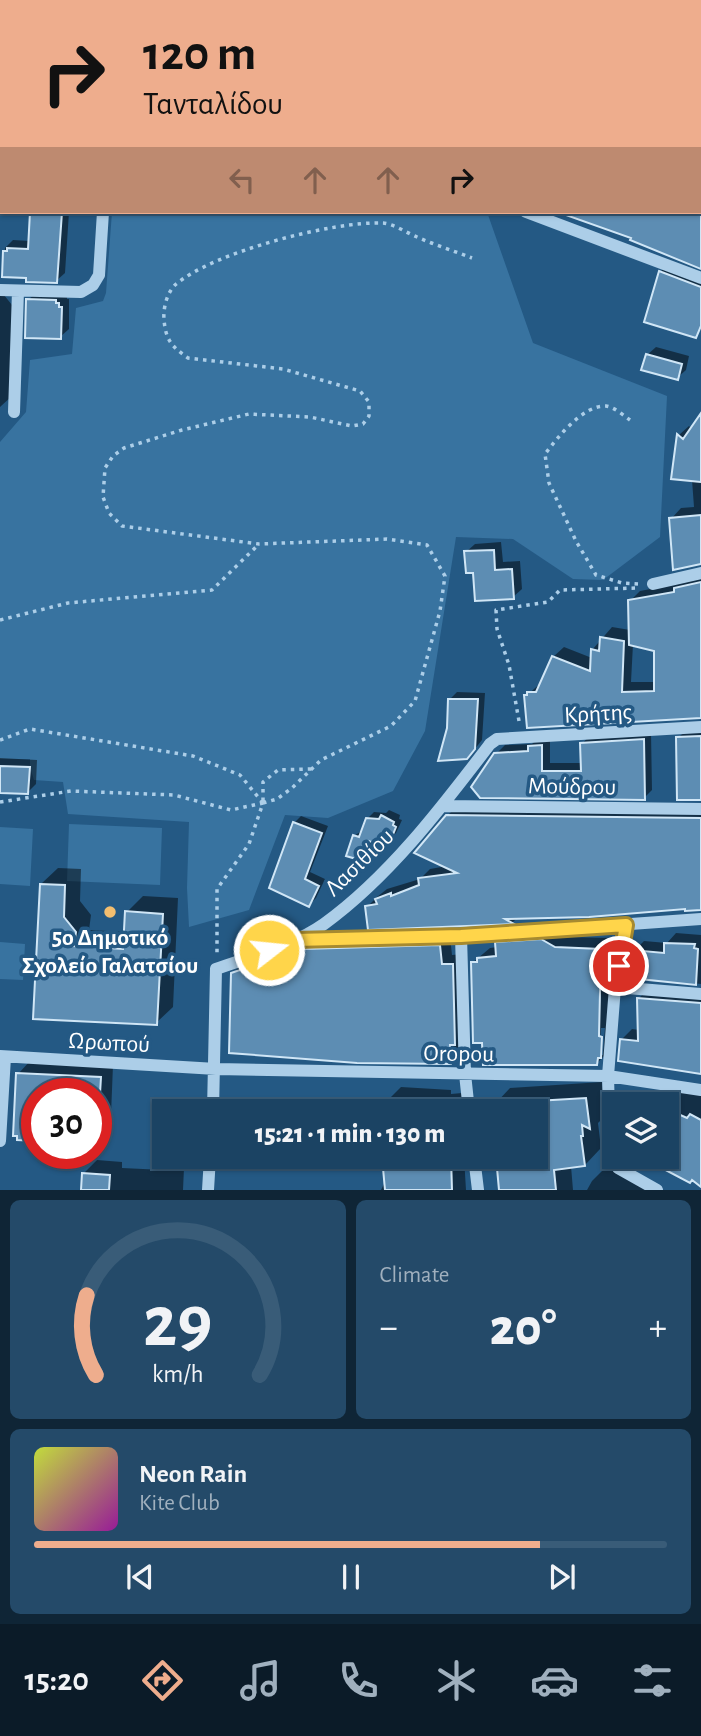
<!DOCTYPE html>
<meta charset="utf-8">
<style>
:root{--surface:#1b4363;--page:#244a69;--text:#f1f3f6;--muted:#a0b0be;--line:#395c78;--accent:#eead8d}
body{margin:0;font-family:"Alegreya Sans",sans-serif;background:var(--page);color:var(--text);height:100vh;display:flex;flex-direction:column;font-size:26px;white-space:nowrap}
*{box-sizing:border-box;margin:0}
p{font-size:23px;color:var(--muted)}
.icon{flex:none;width:38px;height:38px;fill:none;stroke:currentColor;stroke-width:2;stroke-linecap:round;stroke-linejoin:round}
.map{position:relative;height:1190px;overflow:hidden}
.sheet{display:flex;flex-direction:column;gap:10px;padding:10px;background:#0f2536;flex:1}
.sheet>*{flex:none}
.guide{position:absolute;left:0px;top:0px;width:702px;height:214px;box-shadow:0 2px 5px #0004,0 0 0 2px var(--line);background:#eead8d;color:#111;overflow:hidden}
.buttons{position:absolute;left:602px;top:1092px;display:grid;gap:14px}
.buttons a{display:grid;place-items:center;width:77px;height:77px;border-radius:0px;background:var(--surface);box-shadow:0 2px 5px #0004,0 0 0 2px var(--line);font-size:35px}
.speed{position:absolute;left:21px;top:1078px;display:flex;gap:14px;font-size:35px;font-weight:700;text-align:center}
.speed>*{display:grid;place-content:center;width:91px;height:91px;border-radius:50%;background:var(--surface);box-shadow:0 2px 5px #0004,0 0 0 2px var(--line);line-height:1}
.speed .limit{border:10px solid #d22;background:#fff;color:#111}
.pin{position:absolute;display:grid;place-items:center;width:60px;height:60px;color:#fff;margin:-30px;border:4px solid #fff;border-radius:50%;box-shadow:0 2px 7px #0007}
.me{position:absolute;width:77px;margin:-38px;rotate:74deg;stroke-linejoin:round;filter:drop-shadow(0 0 5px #0008)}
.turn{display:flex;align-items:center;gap:24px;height:147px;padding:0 28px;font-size:32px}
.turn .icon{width:91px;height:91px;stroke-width:2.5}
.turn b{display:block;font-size:49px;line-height:60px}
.lanes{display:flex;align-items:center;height:66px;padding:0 28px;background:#0003;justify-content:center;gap:35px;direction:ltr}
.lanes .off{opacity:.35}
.big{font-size:52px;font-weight:800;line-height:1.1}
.sheet .card{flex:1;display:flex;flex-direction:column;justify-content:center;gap:10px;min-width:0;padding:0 24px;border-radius:10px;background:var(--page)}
.sheet .dial{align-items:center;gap:0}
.dial svg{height:182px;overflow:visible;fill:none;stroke:var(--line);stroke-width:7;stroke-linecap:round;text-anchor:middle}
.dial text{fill:var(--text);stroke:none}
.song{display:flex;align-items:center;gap:21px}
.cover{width:84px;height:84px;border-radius:10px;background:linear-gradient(135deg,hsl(70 70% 55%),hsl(300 70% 35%))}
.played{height:7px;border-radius:4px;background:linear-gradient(90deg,var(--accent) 80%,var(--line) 80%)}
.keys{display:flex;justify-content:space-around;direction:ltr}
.heat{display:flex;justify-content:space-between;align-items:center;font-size:38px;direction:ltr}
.sheet .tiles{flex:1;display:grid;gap:10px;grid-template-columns:1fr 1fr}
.card:last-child{grid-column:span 2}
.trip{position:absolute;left:152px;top:1099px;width:396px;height:70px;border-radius:0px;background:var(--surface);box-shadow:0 2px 5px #0004,0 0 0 2px var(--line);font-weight:800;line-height:70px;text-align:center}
.tabs{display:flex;height:112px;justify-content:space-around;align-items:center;background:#0b1b28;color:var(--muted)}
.tabs .icon{width:49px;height:49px}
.tabs .active{color:var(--accent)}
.tabs b{font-size:32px;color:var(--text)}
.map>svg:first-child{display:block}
.grass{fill:#3873a0}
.shadow{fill:#0007;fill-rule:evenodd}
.building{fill:#5d8db3;stroke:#d0e6f6;stroke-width:2}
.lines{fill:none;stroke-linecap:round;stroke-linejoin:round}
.path{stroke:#accee8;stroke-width:3.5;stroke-dasharray:3.5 5;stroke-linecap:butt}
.minor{stroke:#accee8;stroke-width:12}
.route-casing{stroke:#a68a30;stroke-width:18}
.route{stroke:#ffd54a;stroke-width:12}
.poi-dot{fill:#f3be6f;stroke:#245984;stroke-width:2.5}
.labels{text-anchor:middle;stroke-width:7;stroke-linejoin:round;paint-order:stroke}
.street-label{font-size:24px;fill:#fff;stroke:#245984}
.poi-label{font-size:24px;font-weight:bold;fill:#fff;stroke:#245984}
</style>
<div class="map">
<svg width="701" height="1190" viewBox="0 0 701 1190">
<rect width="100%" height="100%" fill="#245984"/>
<path class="grass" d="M112 212H487L533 343 667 396 660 537 603 580 573 579 513 539 456 537 425 731 393 791 328 818 285 815 249 910 189 927 187 888 189 822 68 814 63 782 34 780 30 767V759H0V442L26 412 30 360 72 354 76 308 103 301 106 293Z
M69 824 162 828 160 885 67 881Z
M0 827 33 829 30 886 0 884Z
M0 942 25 944 23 980 0 979Z"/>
<path class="shadow" d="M0 0H159L2 2V110Z
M188 0H288L289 2H187Z
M292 0H687L290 2Z
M700 23H701L700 159Z
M700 203 701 267 633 237 566 212H700Z
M32 212H69L65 273 56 281 4 275 5 248 13 240 30 241Z
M669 264 701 275V312L660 272Z
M37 292 67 295V299H69V329L60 337 28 300Z
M0 295H4L16 310 12 396 0 407Z
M656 347 689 356 686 370 677 378 647 355Z
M701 416V563L671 519 681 508 694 507 692 480 673 478 679 435 689 426 692 429Z
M501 542 503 562 520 561 522 589 513 597 475 571 466 552 475 544Z
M701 575V718L526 696 542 682 553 657 564 647 592 658V650L612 627 630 630V601L640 591 682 583ZM633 644 656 649V682H631Z
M457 692 485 693 482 740 474 750 450 699Z
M701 727V799L678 738 688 728Z
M651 732 652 790 644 798 481 796 496 754 505 745 532 744 538 738H550V763H582V744L590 735Z
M0 758 37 760 36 784 28 792 0 791Z
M458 805 701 809V909L686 907 518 917 513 922 370 928 367 907 377 897 387 889 420 879 430 869 447 866V816Z
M389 810 400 815 399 819 402 820 396 833 383 845 373 841 369 853 362 859 354 836 363 830 367 819 374 812 386 813Z
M301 816 328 826 310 872 325 879 316 898 309 905 294 823Z
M58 868 81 869 80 901 91 915 89 930 126 932 127 912 143 896 178 898 173 1007 156 1023 35 1017 41 884Z
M553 929 567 937 611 938 608 1052 597 1063 472 963 490 948 497 947V943L508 932ZM601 1028H605L603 1055H599Z
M676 933 701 935V984L632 976 634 951 644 941 667 943Z
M450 936 452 955 463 954 461 1053 451 1063 233 974 243 963 314 939Z
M649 988 701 992V1073L621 1040 632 1029 639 1030V998Z
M30 1061 113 1065 111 1115 96 1127V1094H37L18 1074Z
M602 1082 606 1115 598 1123 601 1148 585 1165 571 1166 573 1190H501L498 1157H536V1111H494V1105L510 1088Z
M675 1085 701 1088V1185L644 1157H667V1104H656Z
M401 1087 451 1090V1094L462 1093V1111H382L383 1105Z
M383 1157H464L466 1190H381L385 1182Z
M97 1160 122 1162V1168L164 1170 167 1167 184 1168 183 1190H82L84 1173Z
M609 1164 654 1190H587L592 1181Z"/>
<path class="building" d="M30 212H62L57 283 26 282V278L2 277 3 251H7V248L28 249Z
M564 212H701V269L630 240 631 238 563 214Z
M659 271 701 287V326L696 338 644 322Z
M26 299 56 300V303H59V307H62L61 339 25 338Z
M646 354 682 364 678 380 641 370Z
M701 413V482L671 479 677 434 683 439Z
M701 515V564L673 570 669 518Z
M494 550 495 570 512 569 514 599 475 601 473 573H466L464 551Z
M701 582V718L527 728 524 695H527V692H536L552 656 590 671 591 649 599 651 600 637 624 641 622 692 654 691V651L629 645 628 600 674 592V588Z
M448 699H478L475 749 467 759 438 761 447 728Z
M701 736V800H677L676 737Z
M644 739 645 800 480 798 471 787 494 753 528 751V746L542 745V771H581L580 743Z
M0 766 30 767 28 794 0 793Z
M381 815 394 822 393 825 396 827 390 842 387 841 384 847 369 841 363 861 346 856 353 835 359 837 366 818 379 819Z
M446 815 701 818V910L685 911V909L589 917 505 919 514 924 368 930 365 906 377 904 375 899 391 893V896L419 885 418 878 457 873 414 853Z
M293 822 322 833 305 879 319 886 309 907 269 888Z
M40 884 65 885 64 917 76 932 74 946 123 949 125 911 163 914 157 1025 33 1019Z
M541 939 555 947 601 949 599 1036 602 1037 601 1058H598L597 1065H483L482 1043H473L471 962H477V958L496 956 495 942Z
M664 943 695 944 694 948 698 949 696 985 630 978 632 950 664 953Z
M440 945 442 964H453L455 1045H450L451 1064 357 1063 229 1053 231 973 302 949Z
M637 998 701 1003V1074L618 1061 620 1039 638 1041Z
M16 1073 101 1077 100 1094H37V1141L17 1140V1136H13Z
M586 1098 590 1129 582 1125 583 1136H581L585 1166 554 1170 556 1190H499L496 1157H536V1101Z
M667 1109 687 1118 690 1114 701 1120V1187L692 1180 690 1183 641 1157H667Z
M382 1157H451L452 1190H385Z
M82 1173 110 1175 109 1190H81Z"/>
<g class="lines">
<path class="path" d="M630 420C623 415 614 407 606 406 583 405 558 437 545 454L549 483 576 541 596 575 622 583 639 584
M0 620 68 603 212 590 259 544
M519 721 509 665 497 629 496 610 548 602 560 590 638 588
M0 740 30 729 193 756 240 775 263 803
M263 801V782L278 770 312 769
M0 802 71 791 174 795 231 810 263 803 249 844 217 889V953
M263 803 277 799 292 788 321 760 391 726 415 701 440 611 445 576 427 545 387 539 259 544 122 526 109 513 103 497 105 468 113 456 124 448 182 430 249 414 310 417 352 426 363 424 369 416V402L360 391 283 369 188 358C171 346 166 340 164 320 163 308 167 293 175 285 213 252 333 221 383 223 394 224 407 233 417 237 435 245 454 251 472 258"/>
<path class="minor" d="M166 0 167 2
M287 0V2
M431 0 436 2
M33 2V0
M700 102H701
M0 186 2 176
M0 198H2
M526 212 701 278
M0 290 81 292 93 285 99 275 103 212
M14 412 18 291
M653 584 701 573
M443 806 701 809
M626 925 615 987 608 1076 610 1149 618 1168 657 1190
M461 936 465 1074 469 1111
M299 940 461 936 701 919
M615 987 701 994
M0 1056 216 1069 608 1076 701 1090
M213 1111 216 969C252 956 293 946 324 924 389 877 442 807 490 744L497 739 701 727
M0 1141 5 1057
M474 1157 478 1190
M208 1190 210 1157"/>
</g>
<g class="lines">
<g class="route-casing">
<path id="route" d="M269 950 295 940 461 936 626 925 619 966"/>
</g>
<use href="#route" class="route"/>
</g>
<circle class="poi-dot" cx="110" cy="912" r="7"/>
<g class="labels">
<g class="street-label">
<text transform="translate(598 713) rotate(-3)" y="8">Κρήτης</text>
<text transform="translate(572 786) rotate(1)" y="8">Μούδρου</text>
<text transform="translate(359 862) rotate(-44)" y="8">Λασιθίου</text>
<text transform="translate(109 1042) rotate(3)" y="8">Ωρωπού</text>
<text transform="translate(459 1053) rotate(1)" y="8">Oropou</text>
</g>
<g class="poi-label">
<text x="110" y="945">5ο Δημοτικό<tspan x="110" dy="28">Σχολείο Γαλατσίου</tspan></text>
</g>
</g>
</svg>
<div class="buttons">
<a><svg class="icon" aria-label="layers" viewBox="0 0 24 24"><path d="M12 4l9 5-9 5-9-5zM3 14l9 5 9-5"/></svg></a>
</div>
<div class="speed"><div class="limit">30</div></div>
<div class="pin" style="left:619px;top:966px;background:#d93025"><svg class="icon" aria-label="arrive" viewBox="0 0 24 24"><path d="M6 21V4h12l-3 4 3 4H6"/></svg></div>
<svg class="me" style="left:269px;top:950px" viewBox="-20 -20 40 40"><circle r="17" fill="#ffd54a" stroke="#fff" stroke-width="3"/><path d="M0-11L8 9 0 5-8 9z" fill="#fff"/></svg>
<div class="trip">15:21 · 1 min · 130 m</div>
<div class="guide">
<div class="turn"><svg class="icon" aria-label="right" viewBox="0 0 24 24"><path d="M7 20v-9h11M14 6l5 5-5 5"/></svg><div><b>120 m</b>Τανταλίδου</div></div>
<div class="lanes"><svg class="icon off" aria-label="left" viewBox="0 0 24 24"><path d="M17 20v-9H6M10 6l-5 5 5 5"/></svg><svg class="icon off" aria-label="ahead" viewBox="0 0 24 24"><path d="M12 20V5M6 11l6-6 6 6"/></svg><svg class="icon off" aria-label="ahead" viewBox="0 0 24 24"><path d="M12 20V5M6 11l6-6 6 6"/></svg><svg class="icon" aria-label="right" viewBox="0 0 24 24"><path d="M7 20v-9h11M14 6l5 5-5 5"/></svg></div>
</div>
</div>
<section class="sheet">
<div class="tiles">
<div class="card dial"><svg viewBox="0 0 100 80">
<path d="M14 69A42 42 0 1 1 86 69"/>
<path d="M14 69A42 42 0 0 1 10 34" stroke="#eead8d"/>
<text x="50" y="56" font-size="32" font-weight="700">29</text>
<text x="50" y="72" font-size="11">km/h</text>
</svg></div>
<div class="card"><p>Climate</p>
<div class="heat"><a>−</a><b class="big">20°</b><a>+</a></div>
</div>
<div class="card">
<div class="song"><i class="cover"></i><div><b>Neon Rain</b><p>Kite Club</p></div></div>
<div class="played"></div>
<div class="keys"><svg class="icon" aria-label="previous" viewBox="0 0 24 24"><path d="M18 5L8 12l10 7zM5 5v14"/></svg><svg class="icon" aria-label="pause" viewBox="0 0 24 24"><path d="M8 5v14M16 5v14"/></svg><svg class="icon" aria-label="next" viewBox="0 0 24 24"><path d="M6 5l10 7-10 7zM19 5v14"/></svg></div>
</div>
</div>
</section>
<nav class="tabs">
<b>15:20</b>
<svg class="icon active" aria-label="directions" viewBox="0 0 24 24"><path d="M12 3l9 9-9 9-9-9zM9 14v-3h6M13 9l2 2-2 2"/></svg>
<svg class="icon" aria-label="music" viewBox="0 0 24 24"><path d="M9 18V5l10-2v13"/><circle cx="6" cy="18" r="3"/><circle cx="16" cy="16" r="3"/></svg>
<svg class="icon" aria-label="phone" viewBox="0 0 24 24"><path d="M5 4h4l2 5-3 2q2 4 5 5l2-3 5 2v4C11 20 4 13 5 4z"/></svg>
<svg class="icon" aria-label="climate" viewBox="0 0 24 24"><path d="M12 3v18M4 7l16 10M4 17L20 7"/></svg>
<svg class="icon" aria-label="car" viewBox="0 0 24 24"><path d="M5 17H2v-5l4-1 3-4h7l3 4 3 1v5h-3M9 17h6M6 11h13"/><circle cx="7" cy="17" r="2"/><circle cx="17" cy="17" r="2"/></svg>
<svg class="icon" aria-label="filters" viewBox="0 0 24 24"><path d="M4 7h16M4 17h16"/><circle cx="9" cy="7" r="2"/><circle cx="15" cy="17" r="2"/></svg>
</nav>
